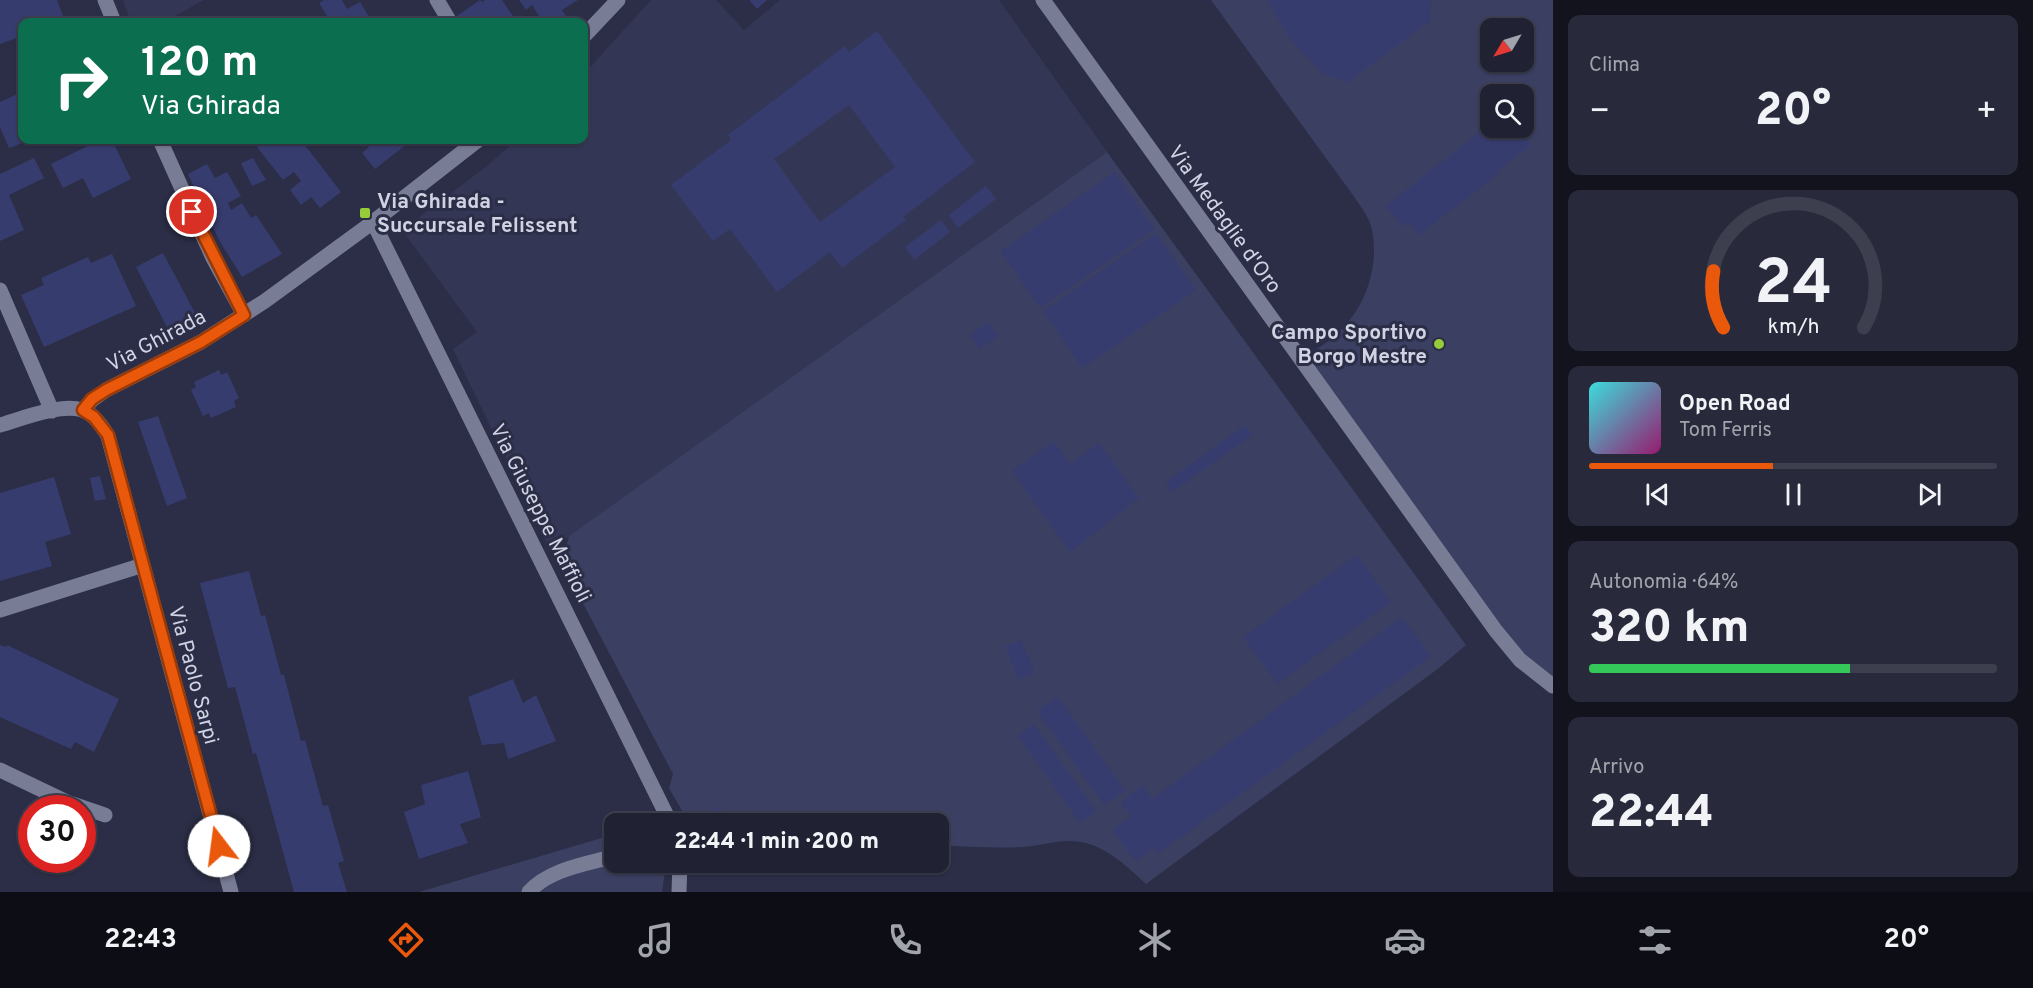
<!DOCTYPE html>
<html lang="it">
<meta charset="utf-8">
<style>
:root{--surface:#202234;--page:#282a3c;--text:#f1f3f6;--muted:#a2a4ac;--line:#3d3f4f;--accent:#ea580c}
body{margin:0;font-family:Overpass,sans-serif;background:var(--page);color:var(--text);height:100vh;display:flex;flex-direction:column;font-size:22px;white-space:nowrap}
*{box-sizing:border-box;margin:0}
p{font-size:20px;color:var(--muted)}
.icon{flex:none;width:33px;height:33px;fill:none;stroke:currentColor;stroke-width:2;stroke-linecap:round;stroke-linejoin:round}
.map{position:relative;flex:1;overflow:hidden}
.details{display:flex;flex-direction:column;gap:15px;padding:15px;background:#12131d;width:480px}
.details>*{flex:none}
.guide{position:absolute;left:18px;top:18px;width:570px;height:126px;border-radius:12px;box-shadow:0 2px 4px #0004,0 0 0 2px var(--line);background:#0b6e4f;color:#fff;overflow:hidden}
.needle{width:39px;rotate:232deg}
.controls{position:absolute;left:1480px;top:18px;display:grid;gap:12px}
.controls a{display:grid;place-items:center;width:54px;height:54px;border-radius:12px;background:var(--surface);box-shadow:0 2px 4px #0004,0 0 0 2px var(--line);font-size:30px}
.speed{position:absolute;left:18px;top:795px;display:flex;gap:12px;font-size:30px;font-weight:700;text-align:center}
.speed>*{display:grid;place-content:center;width:78px;height:78px;border-radius:50%;background:var(--surface);box-shadow:0 2px 4px #0004,0 0 0 2px var(--line);line-height:1}
.speed .limit{border:9px solid #d22;background:#fff;color:#111}
.pin{position:absolute;display:grid;place-items:center;width:51px;height:51px;color:#fff;margin:-26px;border:3px solid #fff;border-radius:50%;box-shadow:0 2px 6px #0007}
.me{position:absolute;width:66px;margin:-33px;rotate:345deg;stroke-linejoin:round;filter:drop-shadow(0 0 4px #0008)}
.turn{display:flex;align-items:center;gap:21px;height:126px;padding:0 24px;font-size:27px}
.turn .icon{width:78px;height:78px;stroke-width:2.5}
.turn b{display:block;font-size:42px;line-height:51px}
.big{font-size:45px;font-weight:800;line-height:1.1}
.details .tile{flex:1;display:flex;flex-direction:column;justify-content:center;gap:9px;min-width:0;padding:0 21px;border-radius:12px;background:var(--page)}
.details .dial{align-items:center;gap:0}
.dial svg{height:156px;overflow:visible;fill:none;stroke:var(--line);stroke-width:7;stroke-linecap:round;text-anchor:middle}
.dial text{fill:var(--text);stroke:none}
.song{display:flex;align-items:center;gap:18px}
.cover{width:72px;height:72px;border-radius:9px;background:linear-gradient(135deg,hsl(180 70% 55%),hsl(320 70% 35%))}
.played{height:6px;border-radius:3px;background:linear-gradient(90deg,var(--accent) 45%,var(--line) 45%)}
.keys{display:flex;justify-content:space-around;direction:ltr}
.heat{display:flex;justify-content:space-between;align-items:center;font-size:33px;direction:ltr}
.charge{height:9px;border-radius:4px;background:linear-gradient(90deg,#34c759 64%,var(--line) 0)}
.trip{position:absolute;left:604px;top:813px;width:345px;height:60px;border-radius:12px;background:var(--surface);box-shadow:0 2px 4px #0004,0 0 0 2px var(--line);font-weight:800;line-height:60px;text-align:center}
.tab-bar{display:flex;height:96px;justify-content:space-around;align-items:center;background:#0d0e15;color:var(--muted)}
.tab-bar .icon{width:42px;height:42px}
.tab-bar .current{color:var(--accent)}
.tab-bar b{font-size:27px;color:var(--text)}
main{display:flex;flex:1;min-height:0}
.map>svg:first-child{display:block}
.built{fill:#333755}
.green{fill:#3b3f62;fill-rule:evenodd}
.building{fill:#373c6f;fill-rule:evenodd}
.lines{fill:none;stroke-linecap:round;stroke-linejoin:round}
.minor{stroke:#787c95;stroke-width:15}
.route-casing{stroke:#983908;stroke-width:15}
.route{stroke:#ea580c;stroke-width:10}
.poi-dot{fill:#96cc39;stroke:#2b2e46;stroke-width:2}
.labels{text-anchor:middle;stroke-width:6;stroke-linejoin:round;paint-order:stroke}
.poi-label{font-size:21px;font-weight:bold;fill:#d0d3e3;stroke:#2b2e46;text-anchor:start}
.street-label{font-size:21px;fill:#d0d3e3;stroke:#2b2e46}
</style>
<main>
<div class="map">
<svg width="1553" height="892" viewBox="0 0 1553 892">
<rect width="100%" height="100%" fill="#2b2e46"/>
<path class="built" d="M123 0H204L164 22H131Z
M651 0H716L744 30 780 0H999L1107 152 550 550 453 349 477 332 402 230 487 166 516 140H584V74Z"/>
<path class="green" d="M1211 0H1553V679L1529 659 1504 630 1303 355C1353 337 1384 278 1371 226 1368 216 1361 207 1355 198ZM1491 28H1524V62H1491ZM1491 94H1524V128H1491Z
M1107 152 1466 645 1439 668 1146 884C1129 868 1106 846 1081 842 1061 838 1042 846 1022 847 994 848 967 847 939 845V824L689 823 669 788 673 774 566 571 564 557 569 536Z
M615 834V862L662 863 665 871 662 892H419Z"/>
<path class="building" d="M0 0H57L65 21 22 22V36L0 44Z
M324 0H342L347 9 360 2 372 22H331L319 3Z
M480 0 482 2 485 0H502L517 22H457L454 18Z
M519 0H578L562 10 568 19 562 22H543L532 5 526 10Z
M749 0H767L757 9Z
M1267 0H1431L1430 21 1348 82 1323 74 1290 39Z
M877 31 975 162 903 217 906 220 842 268 830 252 777 292 730 229 713 241 671 185 731 140 728 135 845 46 849 52ZM849 105 895 167 820 222 774 159Z
M22 92V140H30L9 148 0 127V102Z
M1491 123V128H1510L1512 129 1517 128 1531 145 1496 172 1498 174 1419 235 1409 222 1403 227 1386 206Z
M100 140H112L131 179 93 198 83 178 63 188 51 164Z
M266 140H301L341 192 320 208 311 197 301 205 290 190 301 181 294 172 283 180 257 147Z
M362 140H412L375 169 362 153 369 147Z
M34 158 44 178 9 195 24 230 0 241V174Z
M253 158 266 180 252 186 241 163Z
M207 164 215 178 227 172 241 196 228 203 231 210 242 203 251 218 256 215 282 254 242 277 219 240 188 174Z
M1115 172 1155 229 1040 308 1001 251Z
M986 186 996 199 958 228 949 215Z
M941 220 950 232 914 260 905 247Z
M1156 233 1196 290 1082 368 1043 311Z
M163 253 201 324 173 339 136 267Z
M112 254 136 306 44 347 21 295 44 285 41 278 88 257 91 263Z
M988 322 998 336 980 349 970 335Z
M219 370 221 375 227 372 239 398 234 401 236 407 211 418 209 413 203 416 191 390 196 387 194 382Z
M158 416 187 498 167 506 138 422Z
M1245 425 1252 435 1172 492 1166 482Z
M1054 441 1070 464 1099 443 1139 498 1070 552 1012 471Z
M100 476 106 499 95 501 90 478Z
M54 477 71 534 45 542 52 566 0 581V493Z
M1357 555 1391 602 1277 684 1243 637Z
M249 571 261 616 265 615 281 675H284L301 741 305 740 323 806 328 805 344 861 338 863 347 892H294L256 753 253 754 235 687 228 688 200 583Z
M1402 617 1431 656 1180 838V837L1158 853 1154 848 1136 861 1112 830 1131 816 1121 802 1143 785 1152 799Z
M1021 640 1035 673 1019 679 1005 646Z
M0 645 6 647 7 645 119 699 94 752 75 742 71 749 0 717Z
M513 679 523 703 536 695 556 741 508 759 504 743 482 745 468 697Z
M1058 697 1125 791 1104 805 1037 711Z
M1034 724 1096 811 1080 823 1018 736Z
M468 771 481 817 460 824 468 843 419 859 404 812 425 804 421 785Z
M720 807 725 815 712 823 707 815Z"/>
<g class="lines">
<path class="minor" d="M105 0 114 22
M437 0 450 22
M1043 0 1496 631 1520 660 1553 686
M584 36 618 0
M160 140 213 258 244 315
M373 222 671 824
M0 290 52 411
M83 410 92 400 106 390 201 342 265 301 373 222 478 140
M0 425C21 419 61 403 82 410 93 413 102 426 108 436L231 892
M0 610 143 565
M0 770 67 802 105 815
M529 892C549 869 587 864 615 856
M679 892 680 862"/>
</g>
<g class="lines">
<g class="route-casing">
<path id="route" d="M192 212 244 315 201 342 106 390 92 399 83 410 94 417 108 435 219 846"/>
</g>
<use href="#route" class="route"/>
</g>
<g class="poi-dot">
<rect x="359" y="207" width="12" height="12" rx="3"/>
<circle cx="1439" cy="344" r="6"/>
</g>
<g class="labels">
<g class="poi-label">
<text x="377" y="208">Via Ghirada -<tspan x="377" dy="24">Succursale Felissent</tspan></text>
<text x="1427" y="339" text-anchor="end">Campo Sportivo<tspan x="1427" dy="24">Borgo Mestre</tspan></text>
</g>
<g class="street-label">
<text transform="translate(1225 219) rotate(54)" y="7">Via Medaglie d'Oro</text>
<text transform="translate(156 340) rotate(-28)" y="7">Via Ghirada</text>
<text transform="translate(541 513) rotate(63)" y="7">Via Giuseppe Maffioli</text>
<text transform="translate(194 675) rotate(75)" y="7">Via Paolo Sarpi</text>
</g>
</g>
</svg>
<div class="controls">
<a><svg class="needle" viewBox="-14 -14 28 28"><path d="M0-13l5 13h-10z" fill="#e53935"/><path d="M0 13l5-13h-10z" fill="#a2a4ac"/></svg></a>
<a><svg class="icon" aria-label="search" viewBox="0 0 24 24"><circle cx="10" cy="10" r="6"/><path d="M15 15l6 6"/></svg></a>
</div>
<div class="speed"><div class="limit">30</div></div>
<div class="pin" style="left:192px;top:212px;background:#d93025"><svg class="icon" aria-label="arrive" viewBox="0 0 24 24"><path d="M6 21V4h12l-3 4 3 4H6"/></svg></div>
<svg class="me" style="left:219px;top:846px" viewBox="-20 -20 40 40"><circle r="19" fill="#fff"/><path d="M0-13L10 11 0 6-10 11z" fill="#ea580c"/></svg>
<div class="trip">22:44 · 1 min · 200 m</div>
<div class="guide">
<div class="turn"><svg class="icon" aria-label="right" viewBox="0 0 24 24"><path d="M7 20v-9h11M14 6l5 5-5 5"/></svg><div><b>120 m</b>Via Ghirada</div></div>
</div>
</div>
<section class="details">
<div class="tile"><p>Clima</p>
<div class="heat"><a>−</a><b class="big">20°</b><a>+</a></div>
</div>
<div class="tile dial"><svg viewBox="0 0 100 80">
<path d="M14 69A42 42 0 1 1 86 69"/>
<path d="M14 69A42 42 0 0 1 9 40" stroke="#ea580c"/>
<text x="50" y="56" font-size="32" font-weight="700">24</text>
<text x="50" y="72" font-size="11">km/h</text>
</svg></div>
<div class="tile">
<div class="song"><i class="cover"></i><div><b>Open Road</b><p>Tom Ferris</p></div></div>
<div class="played"></div>
<div class="keys"><svg class="icon" aria-label="previous" viewBox="0 0 24 24"><path d="M18 5L8 12l10 7zM5 5v14"/></svg><svg class="icon" aria-label="pause" viewBox="0 0 24 24"><path d="M8 5v14M16 5v14"/></svg><svg class="icon" aria-label="next" viewBox="0 0 24 24"><path d="M6 5l10 7-10 7zM19 5v14"/></svg></div>
</div>
<div class="tile"><p>Autonomia · 64%</p><b class="big">320 km</b><div class="charge"></div></div>
<div class="tile"><p>Arrivo</p><b class="big">22:44</b></div>
</section>
</main>
<nav class="tab-bar">
<b>22:43</b>
<svg class="icon current" aria-label="directions" viewBox="0 0 24 24"><path d="M12 3l9 9-9 9-9-9zM9 14v-3h6M13 9l2 2-2 2"/></svg>
<svg class="icon" aria-label="music" viewBox="0 0 24 24"><path d="M9 18V5l10-2v13"/><circle cx="6" cy="18" r="3"/><circle cx="16" cy="16" r="3"/></svg>
<svg class="icon" aria-label="phone" viewBox="0 0 24 24"><path d="M5 4h4l2 5-3 2q2 4 5 5l2-3 5 2v4C11 20 4 13 5 4z"/></svg>
<svg class="icon" aria-label="climate" viewBox="0 0 24 24"><path d="M12 3v18M4 7l16 10M4 17L20 7"/></svg>
<svg class="icon" aria-label="car" viewBox="0 0 24 24"><path d="M5 17H2v-5l4-1 3-4h7l3 4 3 1v5h-3M9 17h6M6 11h13"/><circle cx="7" cy="17" r="2"/><circle cx="17" cy="17" r="2"/></svg>
<svg class="icon" aria-label="filters" viewBox="0 0 24 24"><path d="M4 7h16M4 17h16"/><circle cx="9" cy="7" r="2"/><circle cx="15" cy="17" r="2"/></svg>
<b>20°</b>
</nav>
